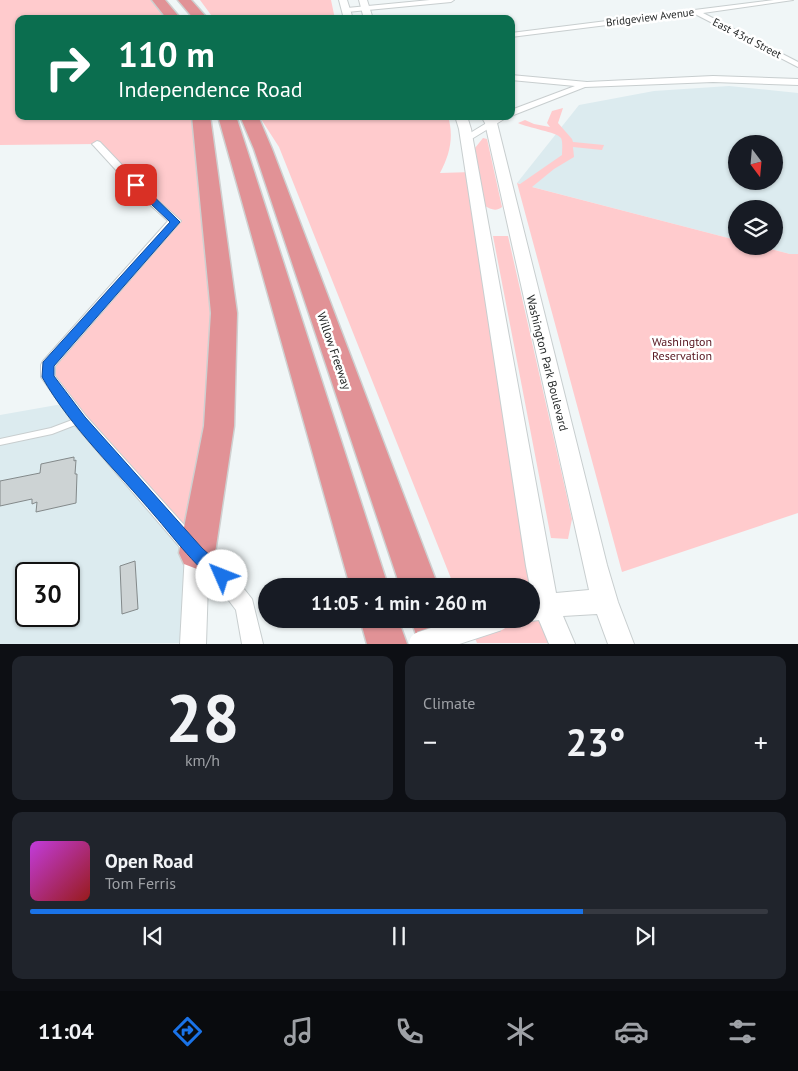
<!DOCTYPE html>
<meta charset="utf-8">
<style>
:root{--surface:#171b24;--page:#20242c;--text:#f1f3f6;--muted:#9ea1a6;--line:#363941;--accent:#1a73e8}
body{margin:0;font-family:"PT Sans",sans-serif;background:var(--page);color:var(--text);height:100vh;display:flex;flex-direction:column;font-size:19px;white-space:nowrap}
*{box-sizing:border-box;margin:0}
p{font-size:16px;color:var(--muted)}
.icon{flex:none;width:28px;height:28px;fill:none;stroke:currentColor;stroke-width:2;stroke-linecap:round;stroke-linejoin:round}
.map{position:relative;height:644px;overflow:hidden}
.side{display:flex;flex-direction:column;gap:12px;padding:12px;background:#0d0f14;flex:1}
.side>*{flex:none}
.top-card{position:absolute;left:15px;top:15px;width:500px;height:105px;border-radius:10px;box-shadow:0 1px 4px #0004;background:#0b6e4f;color:#fff;overflow:hidden}
.needle{width:32px;rotate:164deg}
.tools{position:absolute;left:728px;top:135px;display:grid;gap:10px}
.tools a{display:grid;place-items:center;width:55px;height:55px;border-radius:50%;background:var(--surface);box-shadow:0 1px 4px #0004;font-size:25px}
.speed{position:absolute;left:15px;top:562px;display:flex;gap:10px;font-size:25px;font-weight:700;text-align:center}
.speed>*{display:grid;place-content:center;width:65px;height:65px;border-radius:50%;background:var(--surface);box-shadow:0 1px 4px #0004;line-height:1}
.speed .limit{border:2px solid #111;border-radius:8px;background:#fff;color:#111}
.pin{position:absolute;display:grid;place-items:center;width:42px;height:42px;color:#fff;margin:-21px;border-radius:10px;box-shadow:0 2px 8px #0006}
.me{position:absolute;width:55px;margin:-28px;rotate:314deg;stroke-linejoin:round;filter:drop-shadow(0 0 4px #0008)}
.turn{display:flex;align-items:center;gap:18px;height:105px;padding:0 20px;font-size:22px}
.turn .icon{width:65px;height:65px;stroke-width:2.5}
.turn b{display:block;font-size:35px;line-height:42px}
.big{font-size:38px;font-weight:700;line-height:1.1}
.side .tile{flex:1;display:flex;flex-direction:column;justify-content:center;gap:8px;min-width:0;padding:0 18px;border-radius:10px;background:var(--page)}
.side .dial{align-items:center;gap:0}
.dial b{font-size:65px;line-height:1}
.song{display:flex;align-items:center;gap:15px}
.cover{width:60px;height:60px;border-radius:8px;background:linear-gradient(135deg,hsl(290 70% 55%),hsl(0 70% 35%))}
.played{height:5px;border-radius:2px;background:linear-gradient(90deg,var(--accent) 75%,var(--line) 75%)}
.keys{display:flex;justify-content:space-around;direction:ltr}
.heat{display:flex;justify-content:space-between;align-items:center;font-size:28px;direction:ltr}
.side .tiles{flex:1;display:grid;gap:12px;grid-template-columns:1fr 1fr}
.tile:last-child{grid-column:span 2}
.trip{position:absolute;left:258px;top:578px;width:282px;height:50px;border-radius:25px;background:var(--surface);box-shadow:0 1px 4px #0004;font-weight:700;line-height:50px;text-align:center}
.tabs{display:flex;height:80px;justify-content:space-around;align-items:center;background:#090b0e;color:var(--muted)}
.tabs .icon{width:35px;height:35px}
.tabs .active{color:var(--accent)}
.tabs b{font-size:22px;color:var(--text)}
.map>svg:first-child{display:block}
.built{fill:#dcebef;fill-rule:evenodd}
.green{fill:#ffcbcd}
.building{fill:#cdd3d4;stroke:#83898a}
.lines{fill:none;stroke-linecap:round;stroke-linejoin:round}
.service-casing{stroke:#c8cecf;stroke-width:2}
.minor-casing{stroke:#c8cecf;stroke-width:2}
.tertiary-casing{stroke:#c8cecf;stroke-width:2}
.motorway-casing{stroke:#cfd0d0;stroke-width:3}
.service{fill:#fff;fill-rule:evenodd}
.minor{fill:#fff;fill-rule:evenodd}
.tertiary{fill:#fff;fill-rule:evenodd}
.motorway{fill:#e19296;fill-rule:evenodd}
.tertiary-bridge-casing{stroke:#c8cecf;stroke-width:26;stroke-linecap:butt}
.tertiary-bridge{stroke:#fff;stroke-width:24}
.route{fill:#1a73e8;stroke:#114b97}
.labels{text-anchor:middle;stroke-width:5;stroke-linejoin:round;paint-order:stroke}
.far-street-label{font-size:11px;fill:#262929;stroke:#fff}
.park-label{font-size:12px;fill:#57151f;stroke:#fff}
.street-label{font-size:12px;fill:#262929;stroke:#fff}
</style>
<div class="map">
<svg width="798" height="644" viewBox="0 0 798 644">
<rect width="100%" height="100%" fill="#f0f6f7"/>
<path class="built" d="M729 86 798 93V254H790L759 246H774V209H736V240L517 183 579 105 654 91ZM736 144H774V181H736Z
M68 403 199 506 181 643 0 644V415ZM26 574H69V616H26Z"/>
<path class="green" d="M0 0H158L174 19H19V116H201L224 313 197 553 80 420 48 365 175 221 97 144 0 145Z
M200 0H331L335 19H214Z
M563 108 558 123 572 139 573 142 604 145 602 150 573 147 574 157 554 169 532 187 736 240V246H759L790 254H798V513L622 572 517 183 520 184 562 155C562 150 563 142 561 138 557 132 528 128 518 123L525 120 534 124 550 127 547 123 552 111Z
M259 116H448C454 137 450 154 440 173L472 172 562 643H477L467 619H531V586H454L279 147Z
M483 138 487 139 502 207C496 212 490 209 485 206L475 148Z
M493 236H508L572 519 568 539 551 538Z"/>
<path class="building" d="M74 457V461L76 460 75 474H77L76 503 36 512 37 502 32 504V499L0 506V481L40 473 41 464Z
M135 561 138 609 122 614 120 566Z"/>
<g class="lines">
<g class="service-casing">
<path id="service" d="M80 417 83 418 84 420 83 422 52 434 0 445V439L51 428Z"/>
</g>
<g class="minor-casing">
<path id="minor" d="M430 0H454L451 2 347 12 344 10 347 8Z
M774 0H793L703 13 798 62V67L695 14 511 37V33Z
M511 75 587 82 713 76 798 79V85L713 82 585 87 511 116V110L575 86 511 80Z
M498 116H509L470 140 467 141 462 138Z
M97 141 100 142 145 189 181 221 55 366V376L86 416 204 547 229 570 252 599 263 644H242L236 610 215 582 190 559 74 424 41 377V365L43 361 168 221 137 193 94 146 92 144Z"/>
</g>
<g class="tertiary-casing">
<path id="tertiary" d="M339 0H347L353 19H344Z
M359 0H367L373 19H364Z
M455 116H467L471 129 556 593 589 590 485 123 481 116H493L497 123 607 565 618 602 634 644H608L597 614 563 616 575 644H549L539 620 531 621 525 619H531V586H530L526 566 459 129Z
M197 542 205 545 209 553 206 644H180L185 553 189 545Z"/>
</g>
<g class="motorway-casing">
<path id="motorway" d="M152 0H165L181 19H167Z
M178 0H191L208 19H194Z
M192 116H210L237 313 234 426 215 553 210 564 197 569 184 564 179 553 204 426 211 313Z
M218 116H236L388 586H350Z
M240 116H258L272 149 438 586H400L254 149Z
M360 619H398L407 644H367Z
M411 619H449L459 644H419Z"/>
</g>
<use href="#service" class="service"/>
<use href="#minor" class="minor"/>
<use href="#tertiary" class="tertiary"/>
<use href="#motorway" class="motorway"/>
<g class="tertiary-bridge-casing">
<path id="tertiary-bridge" d="M421 644 497 619"/>
</g>
<use href="#tertiary-bridge" class="tertiary-bridge"/>
</g>
<path class="route" d="M133 183H140L180 222 54 366V376L85 417 202 548 227 571 230 576 227 581 222 584C202 576 170 533 155 516 117 471 71 428 42 377L43 362 170 222 133 187Z"/>
<g class="labels">
<g class="far-street-label">
<text transform="translate(650 17) rotate(-7)" y="4">Bridgeview Avenue</text>
<text transform="translate(747 38) rotate(27)" y="4">East 43rd Street</text>
</g>
<g class="park-label">
<text x="682" y="346">Washington<tspan x="682" dy="14">Reservation</tspan></text>
</g>
<g class="street-label">
<text transform="translate(334 351) rotate(71)" y="4">Willow Freeway</text>
<text transform="translate(547 363) rotate(76)" y="4">Washington Park Boulevard</text>
</g>
</g>
</svg>
<div class="tools">
<a><svg class="needle" viewBox="-14 -14 28 28"><path d="M0-13l5 13h-10z" fill="#e53935"/><path d="M0 13l5-13h-10z" fill="#9ea1a6"/></svg></a>
<a><svg class="icon" aria-label="layers" viewBox="0 0 24 24"><path d="M12 4l9 5-9 5-9-5zM3 14l9 5 9-5"/></svg></a>
</div>
<div class="speed"><div class="limit">30</div></div>
<div class="pin" style="left:136px;top:185px;background:#d93025"><svg class="icon" aria-label="arrive" viewBox="0 0 24 24"><path d="M6 21V4h12l-3 4 3 4H6"/></svg></div>
<svg class="me" style="left:222px;top:576px" viewBox="-20 -20 40 40"><circle r="19" fill="#fff"/><path d="M0-13L10 11 0 6-10 11z" fill="#1a73e8"/></svg>
<div class="trip">11:05 · 1 min · 260 m</div>
<div class="top-card">
<div class="turn"><svg class="icon" aria-label="right" viewBox="0 0 24 24"><path d="M7 20v-9h11M14 6l5 5-5 5"/></svg><div><b>110 m</b>Independence Road</div></div>
</div>
</div>
<section class="side">
<div class="tiles">
<div class="tile dial"><b>28</b><p>km/h</p></div>
<div class="tile"><p>Climate</p>
<div class="heat"><a>−</a><b class="big">23°</b><a>+</a></div>
</div>
<div class="tile">
<div class="song"><i class="cover"></i><div><b>Open Road</b><p>Tom Ferris</p></div></div>
<div class="played"></div>
<div class="keys"><svg class="icon" aria-label="previous" viewBox="0 0 24 24"><path d="M18 5L8 12l10 7zM5 5v14"/></svg><svg class="icon" aria-label="pause" viewBox="0 0 24 24"><path d="M8 5v14M16 5v14"/></svg><svg class="icon" aria-label="next" viewBox="0 0 24 24"><path d="M6 5l10 7-10 7zM19 5v14"/></svg></div>
</div>
</div>
</section>
<nav class="tabs">
<b>11:04</b>
<svg class="icon active" aria-label="directions" viewBox="0 0 24 24"><path d="M12 3l9 9-9 9-9-9zM9 14v-3h6M13 9l2 2-2 2"/></svg>
<svg class="icon" aria-label="music" viewBox="0 0 24 24"><path d="M9 18V5l10-2v13"/><circle cx="6" cy="18" r="3"/><circle cx="16" cy="16" r="3"/></svg>
<svg class="icon" aria-label="phone" viewBox="0 0 24 24"><path d="M5 4h4l2 5-3 2q2 4 5 5l2-3 5 2v4C11 20 4 13 5 4z"/></svg>
<svg class="icon" aria-label="climate" viewBox="0 0 24 24"><path d="M12 3v18M4 7l16 10M4 17L20 7"/></svg>
<svg class="icon" aria-label="car" viewBox="0 0 24 24"><path d="M5 17H2v-5l4-1 3-4h7l3 4 3 1v5h-3M9 17h6M6 11h13"/><circle cx="7" cy="17" r="2"/><circle cx="17" cy="17" r="2"/></svg>
<svg class="icon" aria-label="filters" viewBox="0 0 24 24"><path d="M4 7h16M4 17h16"/><circle cx="9" cy="7" r="2"/><circle cx="15" cy="17" r="2"/></svg>
</nav>
